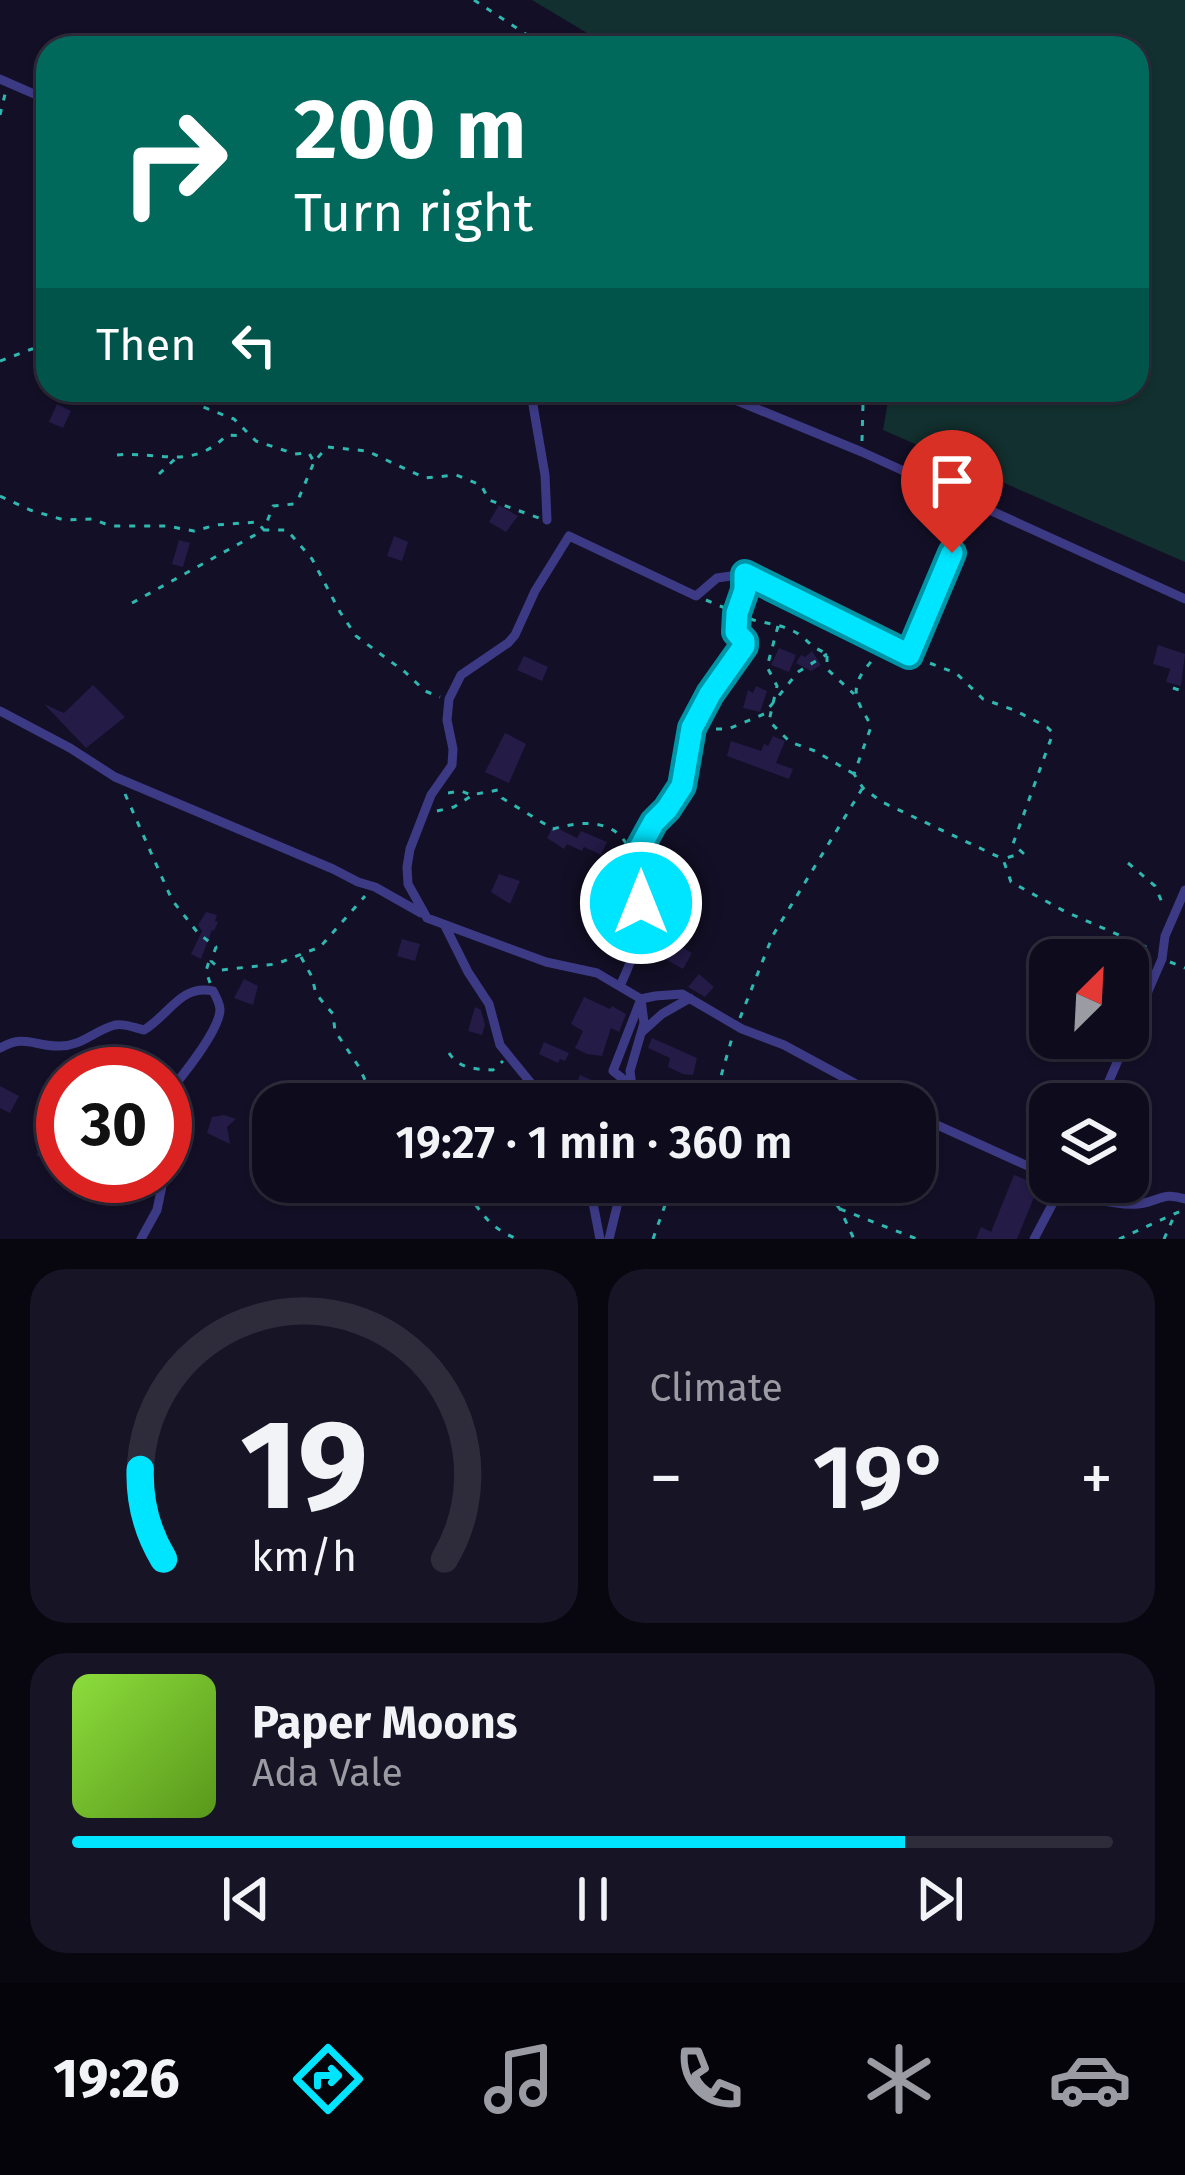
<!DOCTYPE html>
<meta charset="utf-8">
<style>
:root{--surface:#0e0b1c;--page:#171425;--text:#f1f3f6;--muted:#9b9ba3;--line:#2e2b3b;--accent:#00e5ff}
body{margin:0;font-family:"Fira Sans",sans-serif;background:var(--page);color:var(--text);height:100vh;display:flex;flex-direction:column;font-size:45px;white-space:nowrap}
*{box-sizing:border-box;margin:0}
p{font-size:39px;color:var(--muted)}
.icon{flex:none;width:66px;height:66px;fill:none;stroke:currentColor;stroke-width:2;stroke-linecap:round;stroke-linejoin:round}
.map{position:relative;height:1239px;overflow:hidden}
.details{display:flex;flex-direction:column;gap:30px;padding:30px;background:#08060f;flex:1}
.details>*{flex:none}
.top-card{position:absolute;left:36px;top:36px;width:1113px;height:366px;border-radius:36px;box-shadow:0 3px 9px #0004,0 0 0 3px var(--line);background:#00695c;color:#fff;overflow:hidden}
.needle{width:78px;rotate:24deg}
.controls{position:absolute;left:1029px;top:939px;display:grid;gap:24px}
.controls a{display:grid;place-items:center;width:120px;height:120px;border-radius:24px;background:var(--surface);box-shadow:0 3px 9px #0004,0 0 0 3px var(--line);font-size:60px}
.speed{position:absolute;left:36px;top:1047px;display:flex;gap:24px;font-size:60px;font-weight:700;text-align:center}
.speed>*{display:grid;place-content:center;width:156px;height:156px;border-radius:50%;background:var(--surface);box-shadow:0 3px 9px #0004,0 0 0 3px var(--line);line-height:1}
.speed .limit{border:18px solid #d22;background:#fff;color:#111}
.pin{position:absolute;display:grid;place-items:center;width:102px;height:102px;color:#fff;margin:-123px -51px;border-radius:50% 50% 50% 0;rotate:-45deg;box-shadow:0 0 12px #0007}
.pin .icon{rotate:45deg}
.me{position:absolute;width:132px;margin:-66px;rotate:0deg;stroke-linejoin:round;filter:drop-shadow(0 0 9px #0008)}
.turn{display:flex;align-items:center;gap:42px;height:252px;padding:0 60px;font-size:54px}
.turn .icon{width:156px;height:156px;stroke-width:2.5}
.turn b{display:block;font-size:84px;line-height:102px}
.then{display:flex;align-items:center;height:114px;padding:0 60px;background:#0003;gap:24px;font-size:45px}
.big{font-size:90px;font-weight:600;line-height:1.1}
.details .tile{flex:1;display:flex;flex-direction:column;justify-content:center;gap:18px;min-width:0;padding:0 42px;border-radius:36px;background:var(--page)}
.details .dial{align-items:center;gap:0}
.dial svg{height:312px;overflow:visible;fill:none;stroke:var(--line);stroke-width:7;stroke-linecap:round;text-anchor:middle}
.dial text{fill:var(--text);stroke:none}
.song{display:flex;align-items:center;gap:36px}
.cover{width:144px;height:144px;border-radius:18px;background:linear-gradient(135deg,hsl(90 70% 55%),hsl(90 70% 35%))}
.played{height:12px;border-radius:6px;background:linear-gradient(90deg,var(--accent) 80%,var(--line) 80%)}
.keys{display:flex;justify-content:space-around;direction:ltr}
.heat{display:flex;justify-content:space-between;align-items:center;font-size:66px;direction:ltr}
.details .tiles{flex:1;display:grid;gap:30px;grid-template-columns:1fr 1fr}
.tile:last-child{grid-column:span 2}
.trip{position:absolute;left:252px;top:1083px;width:684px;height:120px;border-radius:36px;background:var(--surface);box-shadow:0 3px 9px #0004,0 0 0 3px var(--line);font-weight:600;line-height:120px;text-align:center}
.tabs{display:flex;height:192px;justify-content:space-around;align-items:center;background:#06040b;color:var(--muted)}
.tabs .icon{width:84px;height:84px}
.tabs .current{color:var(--accent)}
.tabs b{font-size:54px;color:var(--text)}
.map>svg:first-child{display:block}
.green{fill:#12302f}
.building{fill:#241b47}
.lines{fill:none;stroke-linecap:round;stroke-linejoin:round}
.path{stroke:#2fb8b0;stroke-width:3;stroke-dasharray:6 9;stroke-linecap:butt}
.minor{stroke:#3d3a85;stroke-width:9}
.route-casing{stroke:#0095a6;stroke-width:30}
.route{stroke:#00e5ff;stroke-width:21}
</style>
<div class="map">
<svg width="1185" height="1239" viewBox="0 0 1185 1239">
<rect width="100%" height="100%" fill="#130f26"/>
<path class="green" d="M532 0H1185V562L883 430 890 390H1137V48H612Z"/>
<path class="building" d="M57 404 71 411 63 428 49 422Z
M499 505 518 516 506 532 489 522Z
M394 536 408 542 402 561 387 556Z
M179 540 190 543 183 567 172 564Z
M1158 645 1185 654 1181 686 1166 682 1170 669 1153 664Z
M779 648 796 655 789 672 771 665Z
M812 651 821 665 811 671 796 663 801 655 805 657Z
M524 656 548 667 542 681 517 670Z
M93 685 125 717 86 748 44 704 64 713Z
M756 686 767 691 760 712 743 708 748 690 753 693Z
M505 733 526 744 509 783 485 772Z
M773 736 785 741 776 763 793 769 789 779 727 756 731 741 761 751 764 744 768 746Z
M553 826 577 838 581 831 607 842 601 855 584 847 582 851 567 844 564 849 547 838Z
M499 874 520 881 510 904 491 892Z
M206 912 217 915 215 921 218 922 214 931 212 930 201 959 191 954 202 931 198 925Z
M402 939 420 944 415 961 397 956Z
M674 943 692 953 683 969 665 959Z
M699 974 714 987 705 997 688 987Z
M244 979 258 986 253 1005 234 998Z
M584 997 610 1009 612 1006 626 1014 619 1032 611 1028 602 1056 587 1054 575 1048 583 1031 571 1024Z
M475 1007 481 1010 485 1025 482 1035 468 1031Z
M652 1038 697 1058 693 1075 683 1074 668 1067 670 1058 648 1048Z
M544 1042 569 1053 565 1061 560 1059 558 1063 539 1054Z
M580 1075 596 1082 589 1099 573 1092Z
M0 1086 19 1096 10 1113 0 1108Z
M224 1115 236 1119 227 1127 230 1144 207 1133 212 1117Z
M42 1144 63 1154V1171L36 1155Z
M1014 1175 1039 1185 1017 1239H976L981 1227 991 1232Z"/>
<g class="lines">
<path class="path" d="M474 0 547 48
M0 115 6 90
M0 361 32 349H48
M179 390 203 407 234 419 256 441 295 454 309 453 314 462 327 447 367 451 425 478 456 475 481 485 489 500 539 518
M862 441 863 404 868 390
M117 455C160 451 191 471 227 435L245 436
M159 474 175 459
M0 496 30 510 64 520 92 519 111 526H167L194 531 216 525 257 522 264 530 273 506 294 504 298 500 314 462
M706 600 725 608
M132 603 264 530H287L312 559 340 612 356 636 405 672 425 691 440 697
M750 619C766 624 784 624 800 635 810 643 813 648 826 653
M778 626 767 667 777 686 769 721 790 742 815 751 854 774
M880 650C871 664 852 678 857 697 859 707 868 718 871 727L854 774 863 788 882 802 1003 859 1011 882 1064 911 1153 950
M827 656V669L854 694
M916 658 956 673 983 699 1014 710 1047 727 1053 733 1013 844 1023 853 1006 858
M1173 688 1185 692
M701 729H728L764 714 798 672 827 654
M448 793 461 791 471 795 498 790 502 798 553 829C580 821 614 818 628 847
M125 794 172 900 198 933 216 947 211 961 221 970 276 964 320 947 365 896
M437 811 454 807 471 796
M1128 863 1155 886 1164 907
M301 957 312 977 316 994 333 1014 335 1031 359 1067 373 1097 381 1104
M1170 962 1185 968
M210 983 206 971 210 958
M740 1018 773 935 862 789
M449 1053C459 1069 475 1069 493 1070L503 1061
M713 1104 732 1038
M745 1104 760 1091
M836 1104 846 1092
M456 1182C483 1208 480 1223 517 1239
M818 1182 840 1209 854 1239
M840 1209 917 1239
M653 1239 670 1191 682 1182
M1119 1239 1183 1210
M1164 1239 1175 1214"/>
<path class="minor" d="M0 79 48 100
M539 390 533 405 545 475 547 520
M711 390 862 452 1185 599
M0 711 70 748 115 777 333 869 358 882 375 887 421 913
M445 926 468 972 489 1004 500 1045 548 1104
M620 986C635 954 646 923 641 887 639 873 634 865 638 850 646 825 670 812 680 789 689 771 684 752 690 734 700 701 726 674 744 646V641L736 632 737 613 745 590V574
M642 1032 662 1014 690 998
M0 1048C25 1034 33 1046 58 1046 81 1047 95 1030 115 1025 124 1023 135 1028 144 1030 169 1015 181 984 213 991 216 997 220 1003 220 1010 219 1032 179 1080 165 1097
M632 1086 613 1071 641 999
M628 1104V1091L632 1086 630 1071 644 1023 641 999
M893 1104 784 1045 742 1029 682 994 655 996 641 999 597 973 546 962 427 918 408 884 407 867 410 849 431 795 452 765 453 749 447 720 449 699 461 675 508 643 515 635 535 591 569 536 696 596 717 578 745 574 909 655 967 519 987 510
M1099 1104 1162 959 1165 936 1185 890
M915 1115 1030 1167 1050 1179
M589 1182 600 1239
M1053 1182C1068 1195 1118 1206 1138 1204 1159 1202 1162 1191 1185 1199
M141 1239 157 1210 164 1176
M609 1239 623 1182
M1034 1239 1064 1182"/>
</g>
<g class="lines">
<g class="route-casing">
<path id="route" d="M641 903V885L635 868 638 851 654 822 667 809 682 786 692 728 710 694 744 646V641L736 632 737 613 745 590V574L909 655 952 553"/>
</g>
<use href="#route" class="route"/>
</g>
</svg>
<div class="controls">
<a><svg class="needle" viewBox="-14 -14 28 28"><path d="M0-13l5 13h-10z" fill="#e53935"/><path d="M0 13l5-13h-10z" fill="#9b9ba3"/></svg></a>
<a><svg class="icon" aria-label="layers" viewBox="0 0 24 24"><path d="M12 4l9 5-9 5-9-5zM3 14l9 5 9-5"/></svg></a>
</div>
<div class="speed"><div class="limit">30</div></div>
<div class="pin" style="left:952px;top:553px;background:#d93025"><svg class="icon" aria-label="arrive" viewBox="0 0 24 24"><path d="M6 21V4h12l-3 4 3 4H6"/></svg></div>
<svg class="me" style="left:641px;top:903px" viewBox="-20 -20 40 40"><circle r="17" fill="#00e5ff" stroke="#fff" stroke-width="3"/><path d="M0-11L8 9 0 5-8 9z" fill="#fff"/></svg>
<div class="trip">19:27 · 1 min · 360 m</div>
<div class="top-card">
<div class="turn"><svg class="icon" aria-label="right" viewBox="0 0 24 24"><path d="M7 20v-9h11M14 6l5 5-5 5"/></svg><div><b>200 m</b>Turn right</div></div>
<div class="then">Then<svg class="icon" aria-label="left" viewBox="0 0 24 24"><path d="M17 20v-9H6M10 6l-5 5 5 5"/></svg></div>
</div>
</div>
<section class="details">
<div class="tiles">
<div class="tile dial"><svg viewBox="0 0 100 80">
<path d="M14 69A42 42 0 1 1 86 69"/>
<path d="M14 69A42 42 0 0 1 8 46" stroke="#00e5ff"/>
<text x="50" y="56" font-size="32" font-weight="700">19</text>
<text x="50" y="72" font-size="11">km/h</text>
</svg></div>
<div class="tile"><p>Climate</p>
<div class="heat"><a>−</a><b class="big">19°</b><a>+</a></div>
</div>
<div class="tile">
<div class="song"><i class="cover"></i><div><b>Paper Moons</b><p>Ada Vale</p></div></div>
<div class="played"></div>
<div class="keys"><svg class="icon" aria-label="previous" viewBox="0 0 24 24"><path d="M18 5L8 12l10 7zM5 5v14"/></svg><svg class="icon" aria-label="pause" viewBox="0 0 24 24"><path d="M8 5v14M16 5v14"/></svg><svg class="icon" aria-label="next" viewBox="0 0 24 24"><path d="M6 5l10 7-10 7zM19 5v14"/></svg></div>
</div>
</div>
</section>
<nav class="tabs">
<b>19:26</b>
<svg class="icon current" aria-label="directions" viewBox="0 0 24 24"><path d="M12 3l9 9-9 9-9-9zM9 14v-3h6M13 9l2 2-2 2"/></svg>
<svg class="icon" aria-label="music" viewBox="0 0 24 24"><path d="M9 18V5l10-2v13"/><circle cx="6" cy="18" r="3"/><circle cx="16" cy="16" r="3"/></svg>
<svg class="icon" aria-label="phone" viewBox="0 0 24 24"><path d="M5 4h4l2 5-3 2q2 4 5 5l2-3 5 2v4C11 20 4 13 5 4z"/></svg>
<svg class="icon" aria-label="climate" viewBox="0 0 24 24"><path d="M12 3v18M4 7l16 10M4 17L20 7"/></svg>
<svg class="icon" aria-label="car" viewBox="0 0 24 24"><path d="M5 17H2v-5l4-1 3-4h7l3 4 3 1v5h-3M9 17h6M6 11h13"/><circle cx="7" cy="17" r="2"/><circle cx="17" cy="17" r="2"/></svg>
</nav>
